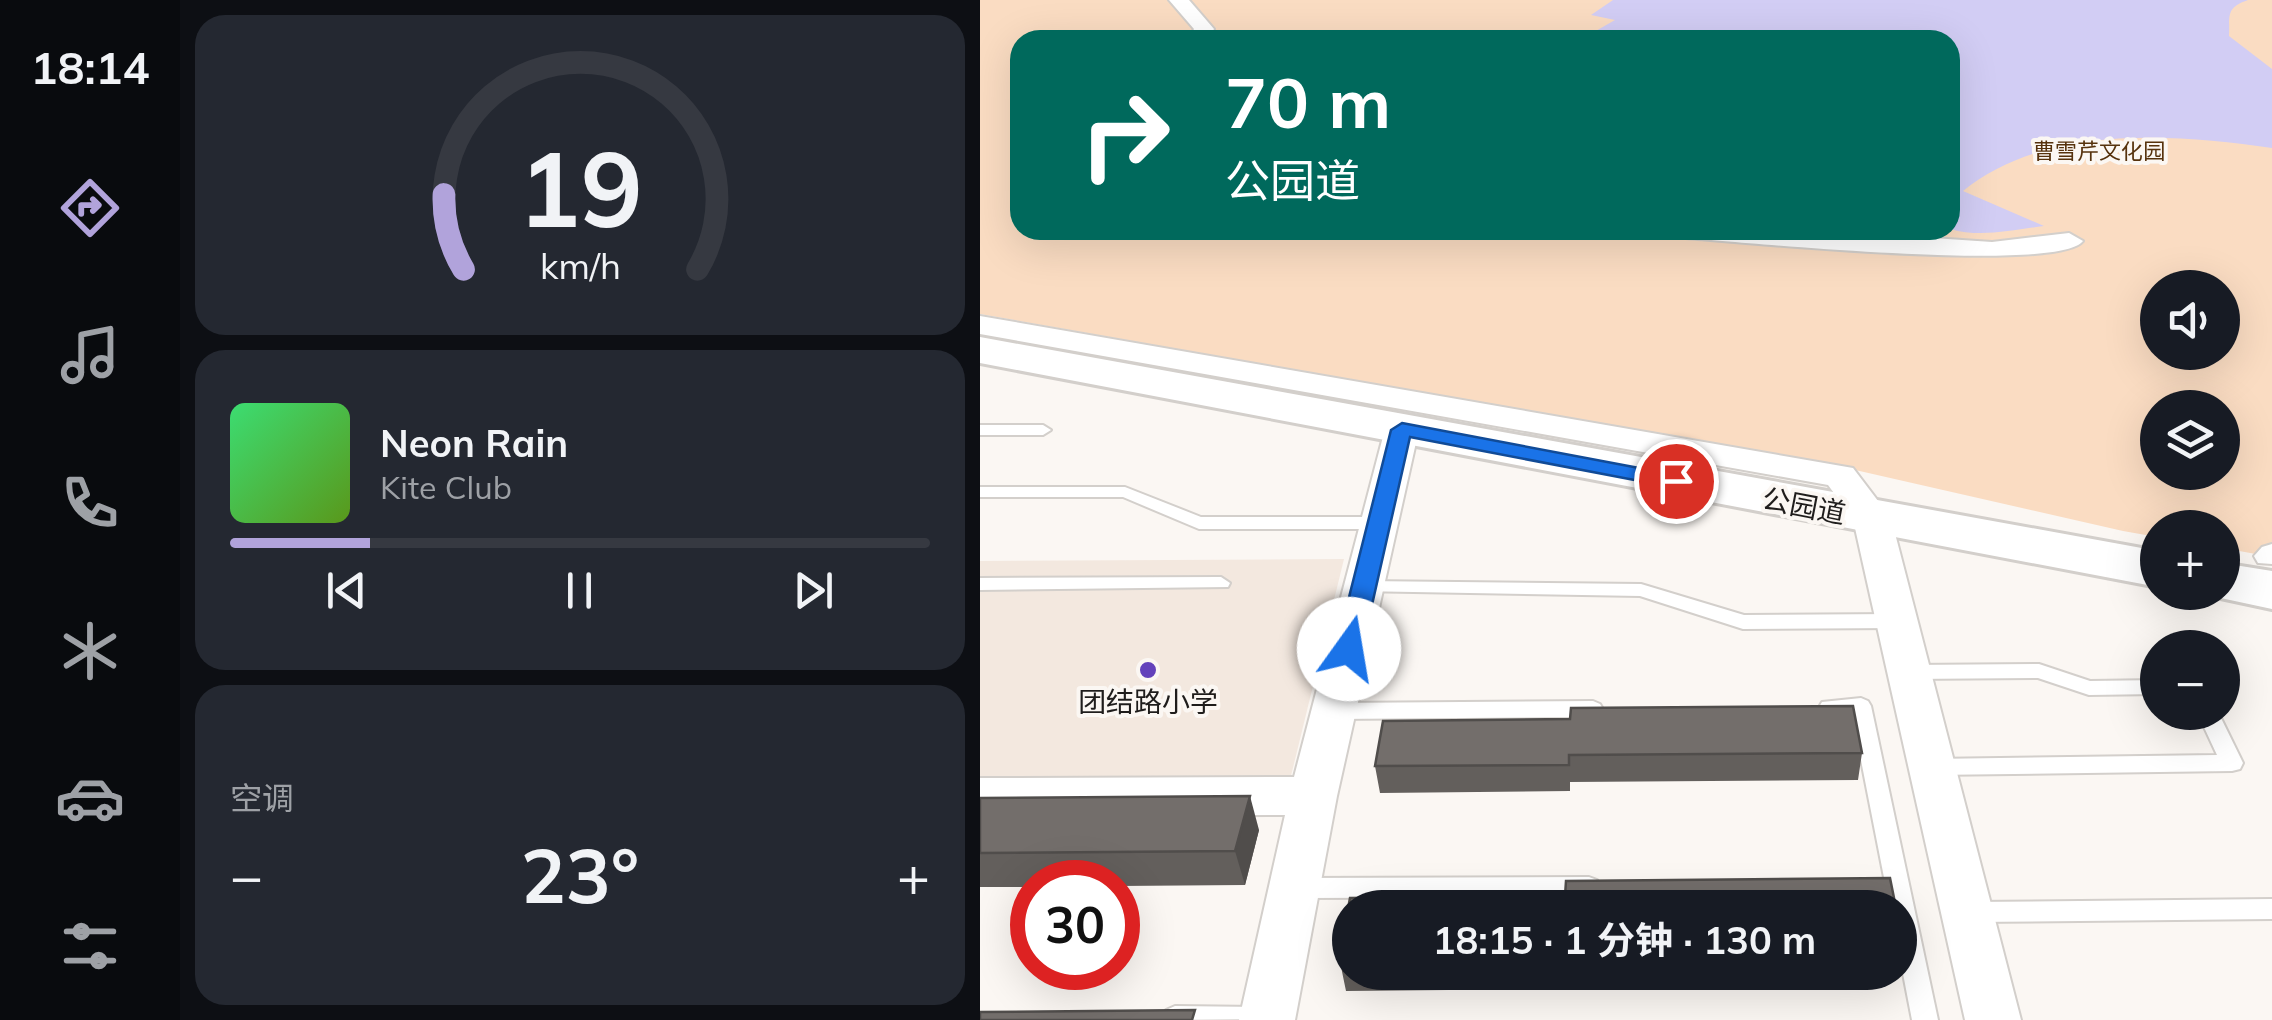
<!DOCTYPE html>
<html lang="zh">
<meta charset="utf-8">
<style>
:root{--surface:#171b24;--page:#242831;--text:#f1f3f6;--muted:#9ea1a6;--line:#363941;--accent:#b1a3db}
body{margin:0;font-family:Mulish,"Noto Sans SC",sans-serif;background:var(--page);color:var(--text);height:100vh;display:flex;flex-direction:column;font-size:38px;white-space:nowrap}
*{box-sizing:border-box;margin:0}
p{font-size:32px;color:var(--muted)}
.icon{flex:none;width:55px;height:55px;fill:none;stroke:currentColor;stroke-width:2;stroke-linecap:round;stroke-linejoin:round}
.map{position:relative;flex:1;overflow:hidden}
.panel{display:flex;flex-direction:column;gap:15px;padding:15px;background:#0d0f14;width:800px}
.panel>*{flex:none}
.guide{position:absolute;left:30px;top:30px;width:950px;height:210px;border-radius:30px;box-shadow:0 10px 40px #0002;background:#00695c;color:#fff;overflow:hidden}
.buttons{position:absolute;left:1160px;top:270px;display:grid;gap:20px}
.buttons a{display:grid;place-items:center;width:100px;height:100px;border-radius:50%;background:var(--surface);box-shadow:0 10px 40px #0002;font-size:50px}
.speed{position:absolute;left:30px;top:860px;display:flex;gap:20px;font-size:50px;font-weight:700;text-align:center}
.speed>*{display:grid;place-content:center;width:130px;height:130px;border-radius:50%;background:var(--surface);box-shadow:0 10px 40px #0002;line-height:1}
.speed .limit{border:15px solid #d22;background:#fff;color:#111}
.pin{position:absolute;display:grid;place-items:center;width:85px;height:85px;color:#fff;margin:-42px;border:5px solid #fff;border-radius:50%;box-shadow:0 2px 10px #0007}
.me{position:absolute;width:110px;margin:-55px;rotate:13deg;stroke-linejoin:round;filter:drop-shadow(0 0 8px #0008)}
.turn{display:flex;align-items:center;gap:35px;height:210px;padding:0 50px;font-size:45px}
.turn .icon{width:130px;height:130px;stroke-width:2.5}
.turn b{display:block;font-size:70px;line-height:85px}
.big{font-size:75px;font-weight:700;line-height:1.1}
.panel .card{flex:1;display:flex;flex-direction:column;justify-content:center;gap:15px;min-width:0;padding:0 35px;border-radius:30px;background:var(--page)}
.panel .dial{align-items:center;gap:0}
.dial svg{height:260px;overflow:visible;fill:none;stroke:var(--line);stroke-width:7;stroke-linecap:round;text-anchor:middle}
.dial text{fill:var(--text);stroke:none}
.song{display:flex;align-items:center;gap:30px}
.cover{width:120px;height:120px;border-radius:15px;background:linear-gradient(135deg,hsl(140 70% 55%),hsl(90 70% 35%))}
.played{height:10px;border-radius:5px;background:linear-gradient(90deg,var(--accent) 20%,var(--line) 20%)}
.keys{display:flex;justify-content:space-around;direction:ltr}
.heat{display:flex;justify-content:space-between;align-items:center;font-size:55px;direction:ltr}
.trip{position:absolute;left:352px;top:890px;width:585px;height:100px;border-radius:50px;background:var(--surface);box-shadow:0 10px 40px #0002;font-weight:700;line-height:100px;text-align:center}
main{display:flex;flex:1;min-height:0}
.tabs{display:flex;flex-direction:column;width:180px;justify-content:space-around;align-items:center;background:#090b0e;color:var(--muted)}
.tabs .icon{width:70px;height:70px}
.tabs .active{color:var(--accent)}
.tabs b{font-size:45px;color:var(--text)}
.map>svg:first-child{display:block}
.built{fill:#f3e8df}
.green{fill:#fadcc2;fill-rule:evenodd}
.water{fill:#d2cdf4}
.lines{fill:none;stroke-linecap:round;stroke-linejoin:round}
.service-casing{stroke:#d3cfcb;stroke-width:4}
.pedestrian-casing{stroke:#d3cfcb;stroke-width:4}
.minor-casing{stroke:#d3cfcb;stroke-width:4}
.secondary-casing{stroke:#d3cfcb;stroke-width:6}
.service{fill:#fff;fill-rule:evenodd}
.pedestrian{fill:#fff;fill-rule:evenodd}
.minor{fill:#fff;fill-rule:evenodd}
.secondary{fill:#fff;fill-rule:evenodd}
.wall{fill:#635f5c}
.shaded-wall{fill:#504d4b}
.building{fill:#736e6b;stroke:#504d4b;stroke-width:2.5}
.route{fill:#1a73e8;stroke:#114b97;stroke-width:2.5}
.poi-dot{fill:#6342bb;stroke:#fbf7f3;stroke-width:4}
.labels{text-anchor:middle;stroke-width:8;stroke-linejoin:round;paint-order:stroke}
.far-park-label{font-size:22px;fill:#56320d;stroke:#fbf7f3}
.street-label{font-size:28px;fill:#1f1d1c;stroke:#fbf7f3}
.poi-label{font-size:28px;fill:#1f1d1c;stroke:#fbf7f3}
</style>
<main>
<nav class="tabs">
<b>18:14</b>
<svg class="icon active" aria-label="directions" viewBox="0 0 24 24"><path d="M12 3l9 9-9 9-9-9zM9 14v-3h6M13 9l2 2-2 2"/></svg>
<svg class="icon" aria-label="music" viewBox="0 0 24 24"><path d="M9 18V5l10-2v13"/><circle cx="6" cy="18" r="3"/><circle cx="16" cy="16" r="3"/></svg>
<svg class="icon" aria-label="phone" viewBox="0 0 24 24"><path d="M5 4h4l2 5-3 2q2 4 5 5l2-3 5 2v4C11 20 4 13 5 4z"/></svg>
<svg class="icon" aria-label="climate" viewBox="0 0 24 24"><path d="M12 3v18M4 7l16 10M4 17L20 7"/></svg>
<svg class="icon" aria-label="car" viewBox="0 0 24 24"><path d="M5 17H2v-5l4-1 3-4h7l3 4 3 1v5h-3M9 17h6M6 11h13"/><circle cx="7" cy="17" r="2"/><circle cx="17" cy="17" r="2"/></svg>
<svg class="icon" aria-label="filters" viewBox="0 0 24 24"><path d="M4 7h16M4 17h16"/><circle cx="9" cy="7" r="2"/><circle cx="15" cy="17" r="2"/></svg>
</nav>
<section class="panel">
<div class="card dial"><svg viewBox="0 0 100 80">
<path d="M14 69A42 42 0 1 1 86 69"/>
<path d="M14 69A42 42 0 0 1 8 46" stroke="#b1a3db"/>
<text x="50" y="56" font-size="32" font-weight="700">19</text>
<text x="50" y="72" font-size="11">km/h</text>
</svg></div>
<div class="card">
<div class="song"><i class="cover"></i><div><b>Neon Rain</b><p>Kite Club</p></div></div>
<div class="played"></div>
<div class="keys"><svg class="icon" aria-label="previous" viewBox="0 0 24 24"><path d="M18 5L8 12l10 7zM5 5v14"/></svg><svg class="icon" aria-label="pause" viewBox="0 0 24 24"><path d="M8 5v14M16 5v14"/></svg><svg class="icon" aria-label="next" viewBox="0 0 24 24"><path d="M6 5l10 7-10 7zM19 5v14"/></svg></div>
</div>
<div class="card"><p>空调</p>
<div class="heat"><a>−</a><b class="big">23°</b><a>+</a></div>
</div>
</section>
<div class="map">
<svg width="1292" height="1020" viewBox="0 0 1292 1020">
<rect width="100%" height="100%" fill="#fbf7f3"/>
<path class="built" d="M364 559 310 780 0 781V561Z"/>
<path class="green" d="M0 0H1292V557L1243 548 1242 528H1178L1177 537 1143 531 862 467 0 314ZM40 40H970V230H40ZM1178 288H1242V352H1178ZM1178 408H1242V472H1178Z"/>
<path class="water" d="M633 0H1268C1245 8 1250 16 1249 36L1292 69V148C1193 134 1066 124 983 191L1064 226C1032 230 1001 238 970 229V40H600L635 20 611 15Z"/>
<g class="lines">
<g class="service-casing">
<path id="service" d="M0 425H63L71 430 63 435H0Z
M0 487H145L221 517H399L408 523 399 529H219L143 497H0Z
M241 577 250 583 248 587 0 590V578Z
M384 581 661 584 764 615 917 614 924 616 927 621 924 626 917 628 763 629 660 596 377 591 375 587Z
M1059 664 1110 681 1178 680V694L1109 695 1058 678 929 679 922 677 919 672 922 667 929 665Z
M881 698 888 701 891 706 958 1020H932L920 958V908H910L872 714 842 712 839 707 842 702Z
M613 701 620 704 623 709 620 714 613 717 354 719 347 716 344 711 347 706 354 703Z
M1217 712H1238L1263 763 1260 769 1252 771 952 775 944 773 941 767 944 761 952 759 1237 755Z
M609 877 617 880 621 887 617 894 609 897 320 898 312 895 308 888 312 881 320 878Z
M1292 899V919L992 922 983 919 980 912 983 905 992 902Z
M195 1006 279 1007 288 1011 292 1019 183 1020 186 1010Z"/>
</g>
<g class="pedestrian-casing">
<path id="pedestrian" d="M1292 544V564L1278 563 1274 556 1282 547Z"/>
</g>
<g class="minor-casing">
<path id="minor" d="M189 0H209L234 29 228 40H208L214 29Z
M692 230H834L1012 242 1089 233 1103 241C1078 274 762 242 706 238Z
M0 316 873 468 911 518 1041 1020H985L873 519 848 485 0 334Z
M422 419 434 422 439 429 357 796 315 1020H259L305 815 0 816V778L314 777 405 429 410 422Z"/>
</g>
<g class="secondary-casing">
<path id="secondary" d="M0 337 1178 551V587L0 363Z
M1242 563 1292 571V609L1222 594 1242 592Z"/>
</g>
<use href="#service" class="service"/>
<use href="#pedestrian" class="pedestrian"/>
<use href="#minor" class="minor"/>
<use href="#secondary" class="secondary"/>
</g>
<path class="wall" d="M403 721 882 753 878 780 590 782V791L400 793 395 766Z
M0 798 279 830 265 885 138 886V882H52V887H0Z
M910 878 916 908H370V972L915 974 585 976V989L366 991 359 957 370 898 585 896 586 881Z"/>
<path class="shaded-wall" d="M270 796 279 830 265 885 255 851Z"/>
<path class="building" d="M873 706 882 753 589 755V765L395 766 403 721 590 719 591 708Z
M270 796 255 851 0 853V798Z
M910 878 916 908H370V957H359L370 898 585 896 586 881Z
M215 1010 212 1020H0V1012Z"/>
<path class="route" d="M422 423 696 475 707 481 696 488 430 437 382 649 378 655H360L356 649 411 430Z"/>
<circle class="poi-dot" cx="168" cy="670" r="10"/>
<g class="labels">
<g class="far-park-label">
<text x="1119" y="159">曹雪芹文化园</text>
</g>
<g class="street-label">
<text transform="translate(824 506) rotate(11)" y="10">公园道</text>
</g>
<g class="poi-label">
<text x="168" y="712">团结路小学</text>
</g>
</g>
</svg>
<div class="buttons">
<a><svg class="icon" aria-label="sound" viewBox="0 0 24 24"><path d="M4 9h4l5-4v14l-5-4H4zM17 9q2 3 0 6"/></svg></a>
<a><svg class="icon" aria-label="layers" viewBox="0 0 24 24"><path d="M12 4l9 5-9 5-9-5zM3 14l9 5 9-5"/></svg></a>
<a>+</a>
<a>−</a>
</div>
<div class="speed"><div class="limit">30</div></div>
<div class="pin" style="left:696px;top:481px;background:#d93025"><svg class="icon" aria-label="arrive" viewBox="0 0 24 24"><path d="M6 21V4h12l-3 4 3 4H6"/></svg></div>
<svg class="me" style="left:369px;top:649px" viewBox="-20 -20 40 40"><circle r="19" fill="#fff"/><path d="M0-13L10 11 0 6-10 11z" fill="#1a73e8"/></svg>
<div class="trip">18:15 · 1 分钟 · 130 m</div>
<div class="guide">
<div class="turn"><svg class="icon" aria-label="right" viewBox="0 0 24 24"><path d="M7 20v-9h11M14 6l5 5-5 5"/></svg><div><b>70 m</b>公园道</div></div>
</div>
</div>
</main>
